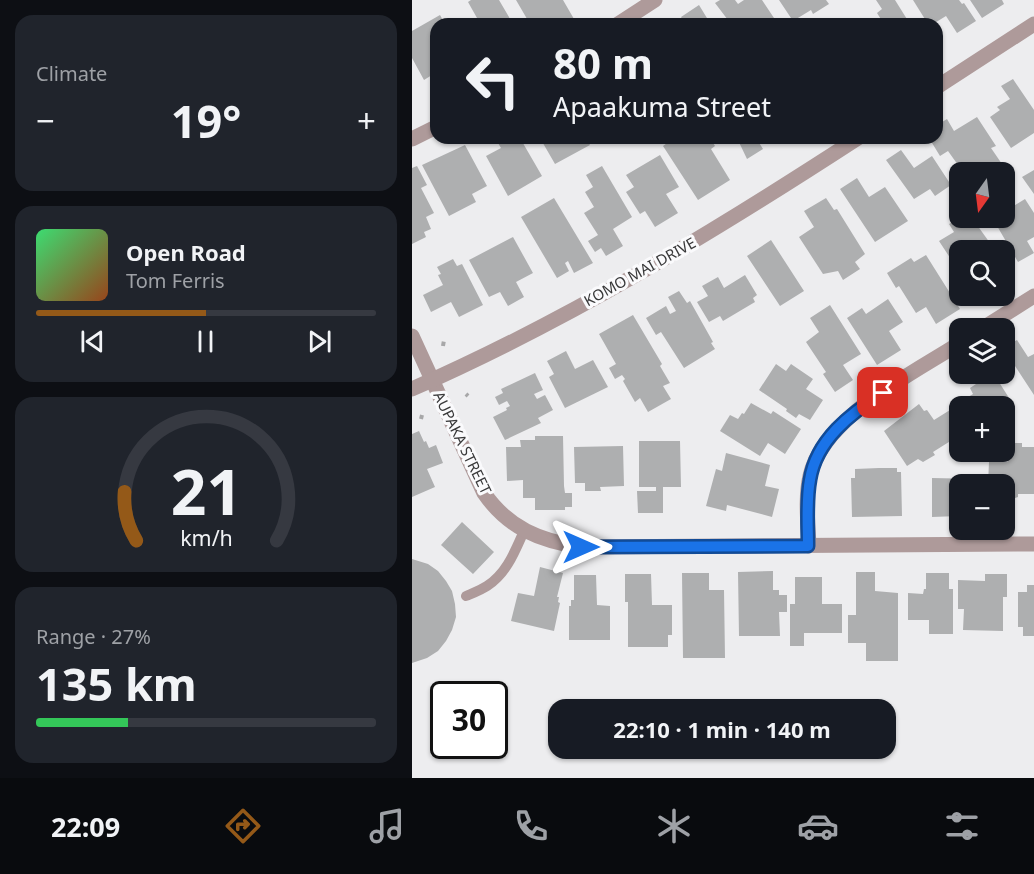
<!DOCTYPE html>
<meta charset="utf-8">
<style>
:root{--surface:#171b24;--page:#20242c;--text:#f1f3f6;--muted:#9ea1a6;--line:#363941;--accent:#945918}
body{margin:0;font-family:"Noto Sans",sans-serif;background:var(--page);color:var(--text);height:100vh;display:flex;flex-direction:column;font-size:22px;white-space:nowrap}
*{box-sizing:border-box;margin:0}
p{font-size:20px;color:var(--muted)}
.icon{flex:none;width:33px;height:33px;fill:none;stroke:currentColor;stroke-width:2;stroke-linecap:round;stroke-linejoin:round}
.map{position:relative;flex:1;overflow:hidden}
.sheet{display:flex;flex-direction:column;gap:15px;padding:15px;background:#0d0f14;width:412px}
.sheet>*{flex:none}
.banner{position:absolute;left:18px;top:18px;width:513px;height:126px;border-radius:18px;box-shadow:0 2px 4px #0004;background:#171b24;color:var(--text);overflow:hidden}
.needle{width:39px;rotate:194deg}
.fabs{position:absolute;left:537px;top:162px;display:grid;gap:12px}
.fabs a{display:grid;place-items:center;width:66px;height:66px;border-radius:12px;background:var(--surface);box-shadow:0 2px 4px #0004;font-size:30px}
.speed{position:absolute;left:18px;top:681px;display:flex;gap:12px;font-size:30px;font-weight:700;text-align:center}
.speed>*{display:grid;place-content:center;width:78px;height:78px;border-radius:50%;background:var(--surface);box-shadow:0 2px 4px #0004;line-height:1}
.speed .limit{border:3px solid #111;border-radius:9px;background:#fff;color:#111}
.pin{position:absolute;display:grid;place-items:center;width:51px;height:51px;color:#fff;margin:-26px;border-radius:12px;box-shadow:0 3px 9px #0006}
.me{position:absolute;width:66px;margin:-33px;rotate:90deg;stroke-linejoin:round;filter:drop-shadow(0 0 4px #0008)}
.turn{display:flex;align-items:center;gap:21px;height:126px;padding:0 24px;font-size:27px}
.turn .icon{width:78px;height:78px;stroke-width:2.5}
.turn b{display:block;font-size:42px;line-height:51px}
.big{font-size:45px;font-weight:700;line-height:1.1}
.sheet .card{flex:1;display:flex;flex-direction:column;justify-content:center;gap:9px;min-width:0;padding:0 21px;border-radius:18px;background:var(--page)}
.sheet .dial{align-items:center;gap:0}
.dial svg{height:156px;overflow:visible;fill:none;stroke:var(--line);stroke-width:7;stroke-linecap:round;text-anchor:middle}
.dial text{fill:var(--text);stroke:none}
.song{display:flex;align-items:center;gap:18px}
.cover{width:72px;height:72px;border-radius:9px;background:linear-gradient(135deg,hsl(140 70% 55%),hsl(20 70% 35%))}
.played{height:6px;border-radius:3px;background:linear-gradient(90deg,var(--accent) 50%,var(--line) 50%)}
.keys{display:flex;justify-content:space-around;direction:ltr}
.heat{display:flex;justify-content:space-between;align-items:center;font-size:33px;direction:ltr}
.charge{height:9px;border-radius:4px;background:linear-gradient(90deg,#34c759 27%,var(--line) 0)}
.trip{position:absolute;left:136px;top:699px;width:348px;height:60px;border-radius:18px;background:var(--surface);box-shadow:0 2px 4px #0004;font-weight:700;line-height:60px;text-align:center}
.dock{display:flex;height:96px;justify-content:space-around;align-items:center;background:#090b0e;color:var(--muted)}
.dock .icon{width:42px;height:42px}
.dock .active{color:var(--accent)}
.dock b{font-size:27px;color:var(--text)}
main{display:flex;flex:1;min-height:0}
.map>svg:first-child{display:block}
.building{fill:#aeafb0}
.lines{fill:none;stroke-linecap:round;stroke-linejoin:round}
.path{stroke:#a7a7a8;stroke-width:4;stroke-dasharray:4.5 3;stroke-linecap:butt}
.service{stroke:#ae9a9a;stroke-width:10}
.minor{stroke:#ae9a9a;stroke-width:15}
.tertiary{stroke:#ae9a9a;stroke-width:15}
.route-casing{stroke:#114b97;stroke-width:15}
.route{stroke:#1a73e8;stroke-width:10}
.labels{text-anchor:middle;stroke-width:6;stroke-linejoin:round;paint-order:stroke}
.street-label{font-size:15px;fill:#39393a;stroke:#fafafc}
</style>
<main>
<section class="sheet">
<div class="card"><p>Climate</p>
<div class="heat"><a>−</a><b class="big">19°</b><a>+</a></div>
</div>
<div class="card">
<div class="song"><i class="cover"></i><div><b>Open Road</b><p>Tom Ferris</p></div></div>
<div class="played"></div>
<div class="keys"><svg class="icon" aria-label="previous" viewBox="0 0 24 24"><path d="M18 5L8 12l10 7zM5 5v14"/></svg><svg class="icon" aria-label="pause" viewBox="0 0 24 24"><path d="M8 5v14M16 5v14"/></svg><svg class="icon" aria-label="next" viewBox="0 0 24 24"><path d="M6 5l10 7-10 7zM19 5v14"/></svg></div>
</div>
<div class="card dial"><svg viewBox="0 0 100 80">
<path d="M14 69A42 42 0 1 1 86 69"/>
<path d="M14 69A42 42 0 0 1 8 44" stroke="#945918"/>
<text x="50" y="56" font-size="32" font-weight="700">21</text>
<text x="50" y="72" font-size="11">km/h</text>
</svg></div>
<div class="card"><p>Range · 27%</p><b class="big">135 km</b><div class="charge"></div></div>
</section>
<div class="map">
<svg width="622" height="778" viewBox="0 0 622 778">
<rect width="100%" height="100%" fill="#ededef"/>
<path class="building" d="M59 0H87L101 24H54L65 18 56 2Z
M104 0H151L162 19 154 24H118Z
M308 0H323L326 4 332 0H350L366 24H319L303 3Z
M367 0H414L417 4 401 14 399 10 381 21Z
M464 0H483L498 24H472L465 13 470 9Z
M501 0H547L550 4 552 3 564 21 545 33 534 16 521 24H516Z
M558 0H590L592 4 570 18Z
M287 5 298 23 273 24 269 17Z
M28 15 33 24H24V82L20 75 12 80 0 58V31Z
M601 79 622 110V133L599 148 578 117 588 110 585 107 598 99 589 86Z
M565 117 584 146 579 148 590 164 577 172H573L570 168 562 172H551L536 151 528 156 517 138H525V125L535 119 542 131Z
M87 138H108L130 176 96 196 74 156 89 148 86 143 89 141Z
M128 138H174L178 145 143 164Z
M262 138H298L303 146 299 149 318 180 286 200 251 146Z
M325 138H344L351 149 335 159Z
M53 145 75 186 60 194 64 202 37 216 10 165Z
M489 150 502 168 520 156 539 185 523 196 518 189 502 199 474 160Z
M248 155 267 187 254 194 266 213 243 227 233 211 228 214 214 192 222 187 214 175Z
M5 166 15 185 9 188 22 213 14 217 19 229 12 232 14 237 0 244V168Z
M190 166 220 217 201 229 211 246 194 256 189 248 183 252 176 241 186 235 172 213 182 207 173 192 181 187 174 175Z
M622 170V194L610 177Z
M445 178 457 197 473 187 496 221 463 242 428 189Z
M142 198 181 263 162 273 156 261 153 263 157 271 145 278 109 217Z
M414 198 422 210 425 209 453 254 443 262 448 269 431 280 426 271 411 274 387 237 402 227 392 211Z
M613 199 622 213V237L615 241 622 253 606 262 581 219 592 218V212Z
M548 218H560L583 250H548V273L527 241 542 232 537 224Z
M101 237 121 273 104 282 112 297 96 306 88 292 77 297 57 260Z
M359 240 392 291 368 306 335 256Z
M514 255 548 309 524 324 514 307 504 313 487 286 484 288 475 273 499 258 502 262Z
M41 259 45 266 50 264 71 305 47 317 39 302 19 312 11 295 31 285 26 275 29 274 25 267Z
M333 275 345 295 341 298 343 302 311 321 308 316 297 322 285 302 296 296 290 286 306 277 312 288Z
M267 291 275 303 278 301 301 342 299 343 303 349 272 368 249 332 244 335 234 318 254 306 258 314 264 311 256 297Z
M476 299 491 322 477 331 489 350 465 365 435 318 450 308 454 314Z
M418 305 449 354 431 365 441 380 423 392 411 374 414 372 394 342 407 332 398 318Z
M221 315 250 364 248 366 258 383 251 386 259 399 236 412 228 398 223 402 211 381 213 379 210 375 203 379 197 368 204 364 187 334Z
M605 340 616 357 622 354V395L603 366 596 371 592 366V347Z
M154 351 163 369 181 360 196 387 153 408 137 377 142 374 135 361Z
M364 364 374 371 379 364 401 379 394 389 411 400 398 420 387 414 384 418 374 411 375 409 347 390Z
M123 373 131 390 122 394 125 399 133 395 141 410 126 418 129 423 93 440 81 417 95 410 94 408 98 406 95 401 87 405 83 397 91 393 89 389Z
M561 374H588L589 376 585 379 599 401 590 406H556L551 400 561 394 558 388 567 382Z
M339 403 359 414 361 411 389 429 373 454 356 443 348 456 308 431 318 415 326 419 330 413 332 414Z
M507 404 512 411 515 410 522 420 538 410 548 424V435L521 452 523 455 511 462 506 459 495 466 472 431Z
M7 431 12 442 14 441 17 448 24 445 31 463 15 469 23 487 0 497V434Z
M123 436H151L152 486 153 493H160V507H153V510H123V498H111V480L95 481 94 447H109L108 440H123Z
M227 441H268L269 487H251V513H226L225 491H244V487H227Z
M599 443H610V447H622V494H606V497L603 498V517L592 516V484H576L577 462H596V447H599Z
M211 446 212 486 188 487 189 491H173V483H163L162 447Z
M314 453 358 465 353 486 367 489 360 517 315 505 314 511 294 506 304 469 310 471Z
M467 468H485V472H489L490 516 440 517 439 478H443V469Z
M520 478 568 479V484H548L547 516 520 517Z
M50 522 82 552 61 574 29 545Z
M0 559 16 564 26 571 34 581 40 591 43 604 44 617 40 630 34 641 26 651 15 658 0 663Z
M128 567 151 573 145 597H147L146 602 148 603 142 631 99 621 106 593 122 596Z
M361 571V590H367V595H375V612H367L368 636H327L326 572Z
M444 572H463V591L486 593V661H454V643H436V615H444Z
M270 573H297V590H312L313 658H271Z
M514 573H537V589H541V634H517V620H496V593L511 594 512 589H514Z
M213 574H239L240 605H260V635H256V647H216V602H213Z
M573 574H595V597H591V631L551 630 552 609H546V580L573 581Z
M162 575H184L185 605 198 606V640H157V606H159V600H162Z
M383 577H410V604H430V633H392V646H378V604H383Z
M615 585H622V636H611V627H606V592H615Z"/>
<g class="lines">
<path class="path" d="M31 346 32 340
M54 394 56 396
M9 419 10 415"/>
<path class="service" d="M54 596C61 593 69 590 75 586 95 573 103 551 112 531"/>
<path class="minor" d="M206 24 243 0
M0 139 24 127
M571 328 622 296
M0 336 72 493C96 528 128 541 169 547L622 544
M397 546C396 523 393 498 398 476 411 417 500 374 548 343"/>
<path class="tertiary" d="M525 87 622 24
M0 389C157 320 303 231 446 138"/>
</g>
<g class="lines">
<g class="route-casing">
<path id="route" d="M169 547 396 546C396 524 394 501 398 480 404 440 439 413 471 393"/>
</g>
<use href="#route" class="route"/>
</g>
<g class="labels">
<g class="street-label">
<text transform="translate(228 272) rotate(-29)" y="5">KOMO MAI DRIVE</text>
<text transform="translate(50 443) rotate(64)" y="5">AUPAKA STREET</text>
</g>
</g>
</svg>
<div class="fabs">
<a><svg class="needle" viewBox="-14 -14 28 28"><path d="M0-13l5 13h-10z" fill="#e53935"/><path d="M0 13l5-13h-10z" fill="#9ea1a6"/></svg></a>
<a><svg class="icon" aria-label="search" viewBox="0 0 24 24"><circle cx="10" cy="10" r="6"/><path d="M15 15l6 6"/></svg></a>
<a><svg class="icon" aria-label="layers" viewBox="0 0 24 24"><path d="M12 4l9 5-9 5-9-5zM3 14l9 5 9-5"/></svg></a>
<a>+</a>
<a>−</a>
</div>
<div class="speed"><div class="limit">30</div></div>
<div class="pin" style="left:471px;top:393px;background:#d93025"><svg class="icon" aria-label="arrive" viewBox="0 0 24 24"><path d="M6 21V4h12l-3 4 3 4H6"/></svg></div>
<svg class="me" style="left:169px;top:547px" viewBox="-20 -20 40 40"><path d="M0-17L14 15 0 8-14 15z" fill="#1a73e8" stroke="#fff" stroke-width="4"/></svg>
<div class="trip">22:10 · 1 min · 140 m</div>
<div class="banner">
<div class="turn"><svg class="icon" aria-label="left" viewBox="0 0 24 24"><path d="M17 20v-9H6M10 6l-5 5 5 5"/></svg><div><b>80 m</b>Apaakuma Street</div></div>
</div>
</div>
</main>
<nav class="dock">
<b>22:09</b>
<svg class="icon active" aria-label="directions" viewBox="0 0 24 24"><path d="M12 3l9 9-9 9-9-9zM9 14v-3h6M13 9l2 2-2 2"/></svg>
<svg class="icon" aria-label="music" viewBox="0 0 24 24"><path d="M9 18V5l10-2v13"/><circle cx="6" cy="18" r="3"/><circle cx="16" cy="16" r="3"/></svg>
<svg class="icon" aria-label="phone" viewBox="0 0 24 24"><path d="M5 4h4l2 5-3 2q2 4 5 5l2-3 5 2v4C11 20 4 13 5 4z"/></svg>
<svg class="icon" aria-label="climate" viewBox="0 0 24 24"><path d="M12 3v18M4 7l16 10M4 17L20 7"/></svg>
<svg class="icon" aria-label="car" viewBox="0 0 24 24"><path d="M5 17H2v-5l4-1 3-4h7l3 4 3 1v5h-3M9 17h6M6 11h13"/><circle cx="7" cy="17" r="2"/><circle cx="17" cy="17" r="2"/></svg>
<svg class="icon" aria-label="filters" viewBox="0 0 24 24"><path d="M4 7h16M4 17h16"/><circle cx="9" cy="7" r="2"/><circle cx="15" cy="17" r="2"/></svg>
</nav>
